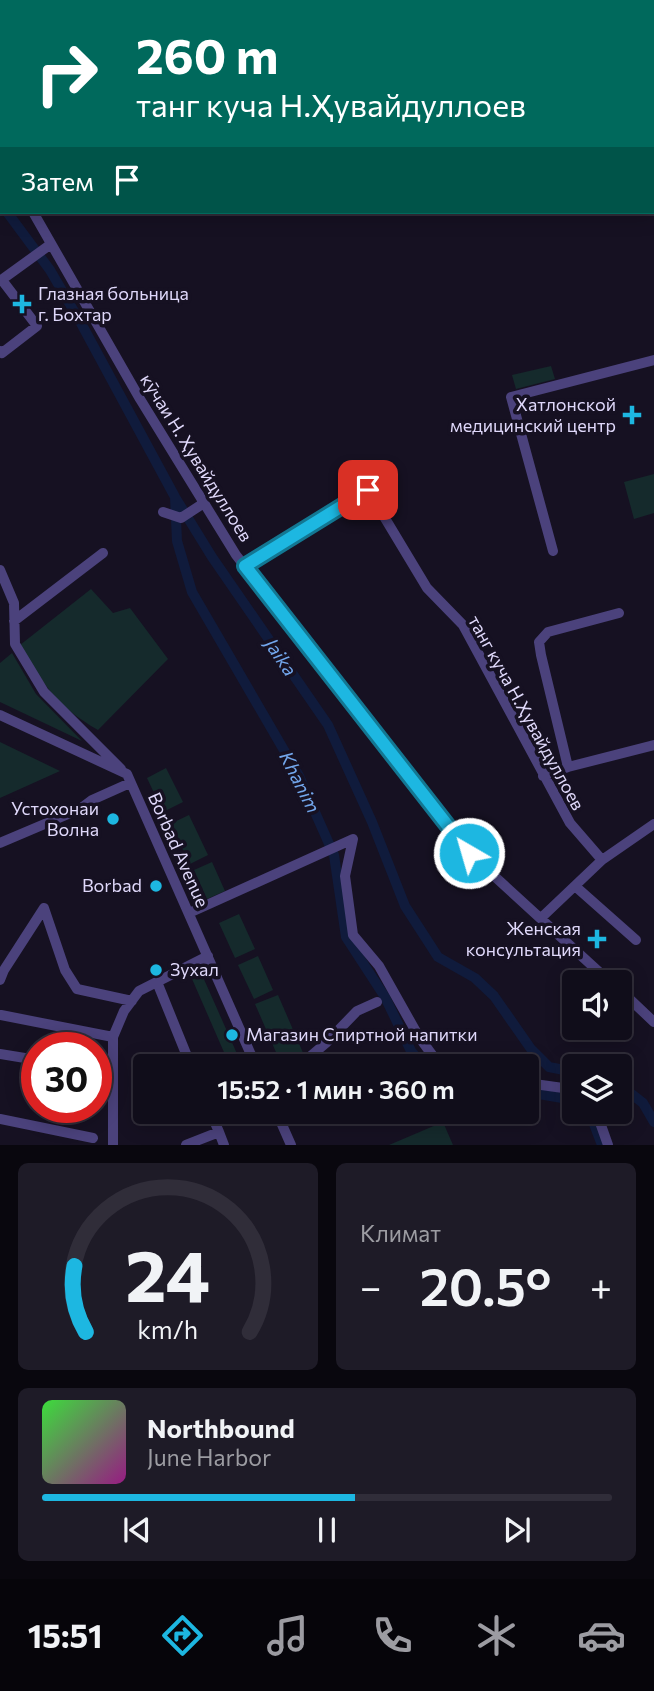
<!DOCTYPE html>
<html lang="ru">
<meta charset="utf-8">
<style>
:root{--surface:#100d1a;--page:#1e1b27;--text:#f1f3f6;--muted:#9c9ca2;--line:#302d39;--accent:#1db7e1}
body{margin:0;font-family:Commissioner,sans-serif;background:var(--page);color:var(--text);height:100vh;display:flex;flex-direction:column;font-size:26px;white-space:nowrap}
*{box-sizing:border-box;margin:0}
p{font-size:23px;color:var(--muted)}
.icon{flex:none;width:38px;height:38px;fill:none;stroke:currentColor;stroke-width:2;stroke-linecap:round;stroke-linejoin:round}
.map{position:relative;height:1145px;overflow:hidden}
.side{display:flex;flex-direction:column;gap:18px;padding:18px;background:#09070e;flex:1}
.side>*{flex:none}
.top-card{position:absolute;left:0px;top:0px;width:654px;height:214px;box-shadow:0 4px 18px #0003,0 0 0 2px var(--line);background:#00695c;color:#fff;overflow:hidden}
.tools{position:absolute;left:562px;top:970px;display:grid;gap:14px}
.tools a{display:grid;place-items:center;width:70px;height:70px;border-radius:7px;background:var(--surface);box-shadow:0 4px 18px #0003,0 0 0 2px var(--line);font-size:35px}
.speed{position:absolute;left:21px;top:1032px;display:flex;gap:14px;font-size:35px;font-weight:700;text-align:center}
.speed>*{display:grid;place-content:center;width:91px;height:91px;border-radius:50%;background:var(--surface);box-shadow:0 4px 18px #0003,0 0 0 2px var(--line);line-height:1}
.speed .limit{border:10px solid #d22;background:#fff;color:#111}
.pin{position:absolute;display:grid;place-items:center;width:60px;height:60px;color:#fff;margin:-30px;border-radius:14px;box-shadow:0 4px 10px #0006}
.me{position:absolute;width:77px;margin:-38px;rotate:322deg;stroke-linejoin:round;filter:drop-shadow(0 0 5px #0008)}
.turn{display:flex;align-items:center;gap:24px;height:147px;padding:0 21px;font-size:32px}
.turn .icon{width:91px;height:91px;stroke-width:2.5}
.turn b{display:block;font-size:49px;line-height:60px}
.then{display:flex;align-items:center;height:66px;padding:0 21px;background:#0003;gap:14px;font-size:26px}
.big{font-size:52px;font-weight:600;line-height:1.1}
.side .widget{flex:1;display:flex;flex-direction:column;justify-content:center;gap:10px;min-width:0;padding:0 24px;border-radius:10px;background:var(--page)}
.side .dial{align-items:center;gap:0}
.dial svg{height:182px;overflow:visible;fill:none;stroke:var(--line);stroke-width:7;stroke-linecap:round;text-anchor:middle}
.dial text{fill:var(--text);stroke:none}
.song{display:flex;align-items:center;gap:21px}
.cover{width:84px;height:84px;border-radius:10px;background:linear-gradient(135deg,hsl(120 70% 55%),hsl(310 70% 35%))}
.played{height:7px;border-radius:4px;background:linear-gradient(90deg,var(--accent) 55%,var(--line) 55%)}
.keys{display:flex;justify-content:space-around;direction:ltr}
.heat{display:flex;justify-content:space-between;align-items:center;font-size:38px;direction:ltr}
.side .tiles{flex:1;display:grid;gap:18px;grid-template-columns:1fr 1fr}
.widget:last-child{grid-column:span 2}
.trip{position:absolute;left:133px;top:1054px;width:406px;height:70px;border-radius:7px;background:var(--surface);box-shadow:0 4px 18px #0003,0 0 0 2px var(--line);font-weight:600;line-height:70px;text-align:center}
.tabs{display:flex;height:112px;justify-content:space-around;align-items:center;background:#06050a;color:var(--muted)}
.tabs .icon{width:49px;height:49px}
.tabs .current{color:var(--accent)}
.tabs b{font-size:32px;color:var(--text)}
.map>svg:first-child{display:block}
.green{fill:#152a2c}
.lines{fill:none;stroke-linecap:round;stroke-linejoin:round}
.canal{stroke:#101b3c;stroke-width:10}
.minor{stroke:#4b427c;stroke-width:10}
.route-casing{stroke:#137792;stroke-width:18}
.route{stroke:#1db7e1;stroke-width:12}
.poi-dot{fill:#1db7e1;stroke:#161122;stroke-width:2.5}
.labels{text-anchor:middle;stroke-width:7;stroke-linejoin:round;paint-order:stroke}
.poi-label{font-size:18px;fill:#dfd8fa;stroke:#161122;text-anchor:end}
.street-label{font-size:18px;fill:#dfd8fa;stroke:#161122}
.water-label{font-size:19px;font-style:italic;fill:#73a7ed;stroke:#161122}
</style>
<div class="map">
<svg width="654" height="1145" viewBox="0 0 654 1145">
<rect width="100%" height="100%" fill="#161122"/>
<path class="green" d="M551 366 555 379 516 389 512 375Z
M654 474V513L634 519 624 482Z
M91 589 113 613 130 608 168 659 98 730C55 705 45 686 20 645Z
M12 653 36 694 82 741 0 702V663Z
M0 742 60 771 0 798Z
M166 768 183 802 163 812 147 778Z
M189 815 208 855 190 864 170 824Z
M212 862 225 891 207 899 194 870Z
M239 914 255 949 235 958 219 923Z
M258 956 273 990 254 999 238 965Z
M199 968 242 1065 241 1066H230L189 972Z
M278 995 304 1055 290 1066H282L255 1004Z
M443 1122 453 1145H389Z"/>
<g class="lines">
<path class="canal" d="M0 203 2 205
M7 212 50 270 82 325 175 497 212 557 328 725 372 822 405 906 438 957 475 978 494 996 531 1049 549 1067 574 1072
M175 497 177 541 192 592 299 776 334 855 346 937 385 997 411 1051 424 1066
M620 1085 643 1103 654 1122
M527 1092 574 1100
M589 1111 602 1145"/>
<path class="minor" d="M0 156 2 157
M33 212 140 399 236 555 469 853 610 982
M0 281 51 244
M0 351 2 353 37 326 2 280
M163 512 181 518 204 503
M553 551 511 397 654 360
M245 566 368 490 427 588 463 625 570 823 602 860
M0 570 14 603 15 644 44 692 121 769
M14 621 103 553
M0 715 127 774 256 1066
M568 767 541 655 539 642 548 632 619 613
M543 776 568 767 654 745
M0 843 80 809 92 800 130 783
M575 886 636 940
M44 908 65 970 77 989 132 1001
M189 913 353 839 345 876 353 935 379 966 419 1037 433 1056 445 1066
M541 918 602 860 654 824
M0 980 4 970 44 908
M157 982 191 1066
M620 990 654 1022
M1 1015 113 1037
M0 1054 37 1060
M299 1066 326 1043 357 1011 377 1002
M96 1071 113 1073
M527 1083 563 1088 574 1092
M276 1111 291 1145
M596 1111 608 1145
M0 1119 93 1138
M219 1132 224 1145
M113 1145V1037L124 1011 139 991 208 956
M186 1145 219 1132 210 1111"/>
</g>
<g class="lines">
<g class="route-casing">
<path id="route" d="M368 490 245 566 469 853"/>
</g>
<use href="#route" class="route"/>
</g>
<g class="poi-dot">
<path d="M18.5 293.5h7v7h7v7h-7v7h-7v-7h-7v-7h7z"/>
<path d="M628.5 404.5h7v7h7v7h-7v7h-7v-7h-7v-7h7z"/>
<circle cx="113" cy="819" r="7"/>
<circle cx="156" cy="886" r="7"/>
<path d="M593.5 928.5h7v7h7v7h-7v7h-7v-7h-7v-7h7z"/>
<circle cx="156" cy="970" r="7"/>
<circle cx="232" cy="1035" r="7"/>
</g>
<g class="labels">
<g class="poi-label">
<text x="38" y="300" text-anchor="start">Глазная больница<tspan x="38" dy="21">г. Бохтар</tspan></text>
<text x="616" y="411">Хатлонской<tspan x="616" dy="21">медицинский центр</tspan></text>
<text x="99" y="815">Устохонаи<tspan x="99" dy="21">Волна</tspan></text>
<text x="142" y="892">Borbad</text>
<text x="581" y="935">Женская<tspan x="581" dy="21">консультация</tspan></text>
<text x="170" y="976" text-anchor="start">Зухал</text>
<text x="246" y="1041" text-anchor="start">Магазин Спиртной напитки</text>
</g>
<g class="street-label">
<text transform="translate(196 458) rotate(58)" y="6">кӯчаи Н. Ҳувайдуллоев</text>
<text transform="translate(526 713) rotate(61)" y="6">танг куча Н.Ҳувайдуллоев</text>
<text transform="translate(178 850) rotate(66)" y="6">Borbad Avenue</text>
</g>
<g class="water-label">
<text transform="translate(281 657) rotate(56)" y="7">Jaika</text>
<text transform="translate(300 782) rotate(63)" y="7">Khanim</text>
</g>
</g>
</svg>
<div class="tools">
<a><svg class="icon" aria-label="sound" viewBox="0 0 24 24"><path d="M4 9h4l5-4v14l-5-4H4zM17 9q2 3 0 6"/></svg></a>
<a><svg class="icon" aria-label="layers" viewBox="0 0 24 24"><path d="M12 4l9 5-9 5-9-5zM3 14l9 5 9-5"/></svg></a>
</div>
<div class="speed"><div class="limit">30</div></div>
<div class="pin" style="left:368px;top:490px;background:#d93025"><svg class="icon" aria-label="arrive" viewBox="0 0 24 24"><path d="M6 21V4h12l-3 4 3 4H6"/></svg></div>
<svg class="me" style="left:469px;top:853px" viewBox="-20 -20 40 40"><circle r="17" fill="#1db7e1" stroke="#fff" stroke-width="3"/><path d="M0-11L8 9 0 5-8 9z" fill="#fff"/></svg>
<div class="trip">15:52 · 1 мин · 360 m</div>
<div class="top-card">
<div class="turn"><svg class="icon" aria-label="right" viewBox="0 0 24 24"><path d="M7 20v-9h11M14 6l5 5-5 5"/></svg><div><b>260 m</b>танг куча Н.Ҳувайдуллоев</div></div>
<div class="then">Затем<svg class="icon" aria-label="arrive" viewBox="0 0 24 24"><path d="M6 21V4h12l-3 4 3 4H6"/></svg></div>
</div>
</div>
<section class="side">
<div class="tiles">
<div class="widget dial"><svg viewBox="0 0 100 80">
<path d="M14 69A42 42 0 1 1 86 69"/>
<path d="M14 69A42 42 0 0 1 9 40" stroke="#1db7e1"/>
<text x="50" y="56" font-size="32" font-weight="700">24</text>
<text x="50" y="72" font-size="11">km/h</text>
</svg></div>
<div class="widget"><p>Климат</p>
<div class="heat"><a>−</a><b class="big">20.5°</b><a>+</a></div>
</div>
<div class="widget">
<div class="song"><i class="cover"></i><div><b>Northbound</b><p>June Harbor</p></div></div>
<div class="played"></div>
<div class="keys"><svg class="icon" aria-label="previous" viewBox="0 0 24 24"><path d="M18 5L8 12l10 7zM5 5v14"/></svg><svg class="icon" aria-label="pause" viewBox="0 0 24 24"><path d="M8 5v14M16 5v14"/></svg><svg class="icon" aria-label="next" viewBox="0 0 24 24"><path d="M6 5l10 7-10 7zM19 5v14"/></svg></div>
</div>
</div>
</section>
<nav class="tabs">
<b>15:51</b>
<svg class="icon current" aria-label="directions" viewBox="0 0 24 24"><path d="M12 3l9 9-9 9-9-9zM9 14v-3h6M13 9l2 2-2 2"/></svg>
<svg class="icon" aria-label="music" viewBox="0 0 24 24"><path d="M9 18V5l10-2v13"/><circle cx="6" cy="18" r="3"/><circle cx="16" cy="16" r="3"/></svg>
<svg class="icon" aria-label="phone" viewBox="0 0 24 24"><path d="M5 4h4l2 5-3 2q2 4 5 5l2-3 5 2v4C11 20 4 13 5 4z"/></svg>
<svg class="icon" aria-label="climate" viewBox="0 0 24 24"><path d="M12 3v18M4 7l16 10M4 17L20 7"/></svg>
<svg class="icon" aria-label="car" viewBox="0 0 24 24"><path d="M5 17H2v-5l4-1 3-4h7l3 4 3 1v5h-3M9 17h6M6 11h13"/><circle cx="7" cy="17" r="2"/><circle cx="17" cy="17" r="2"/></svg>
</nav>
